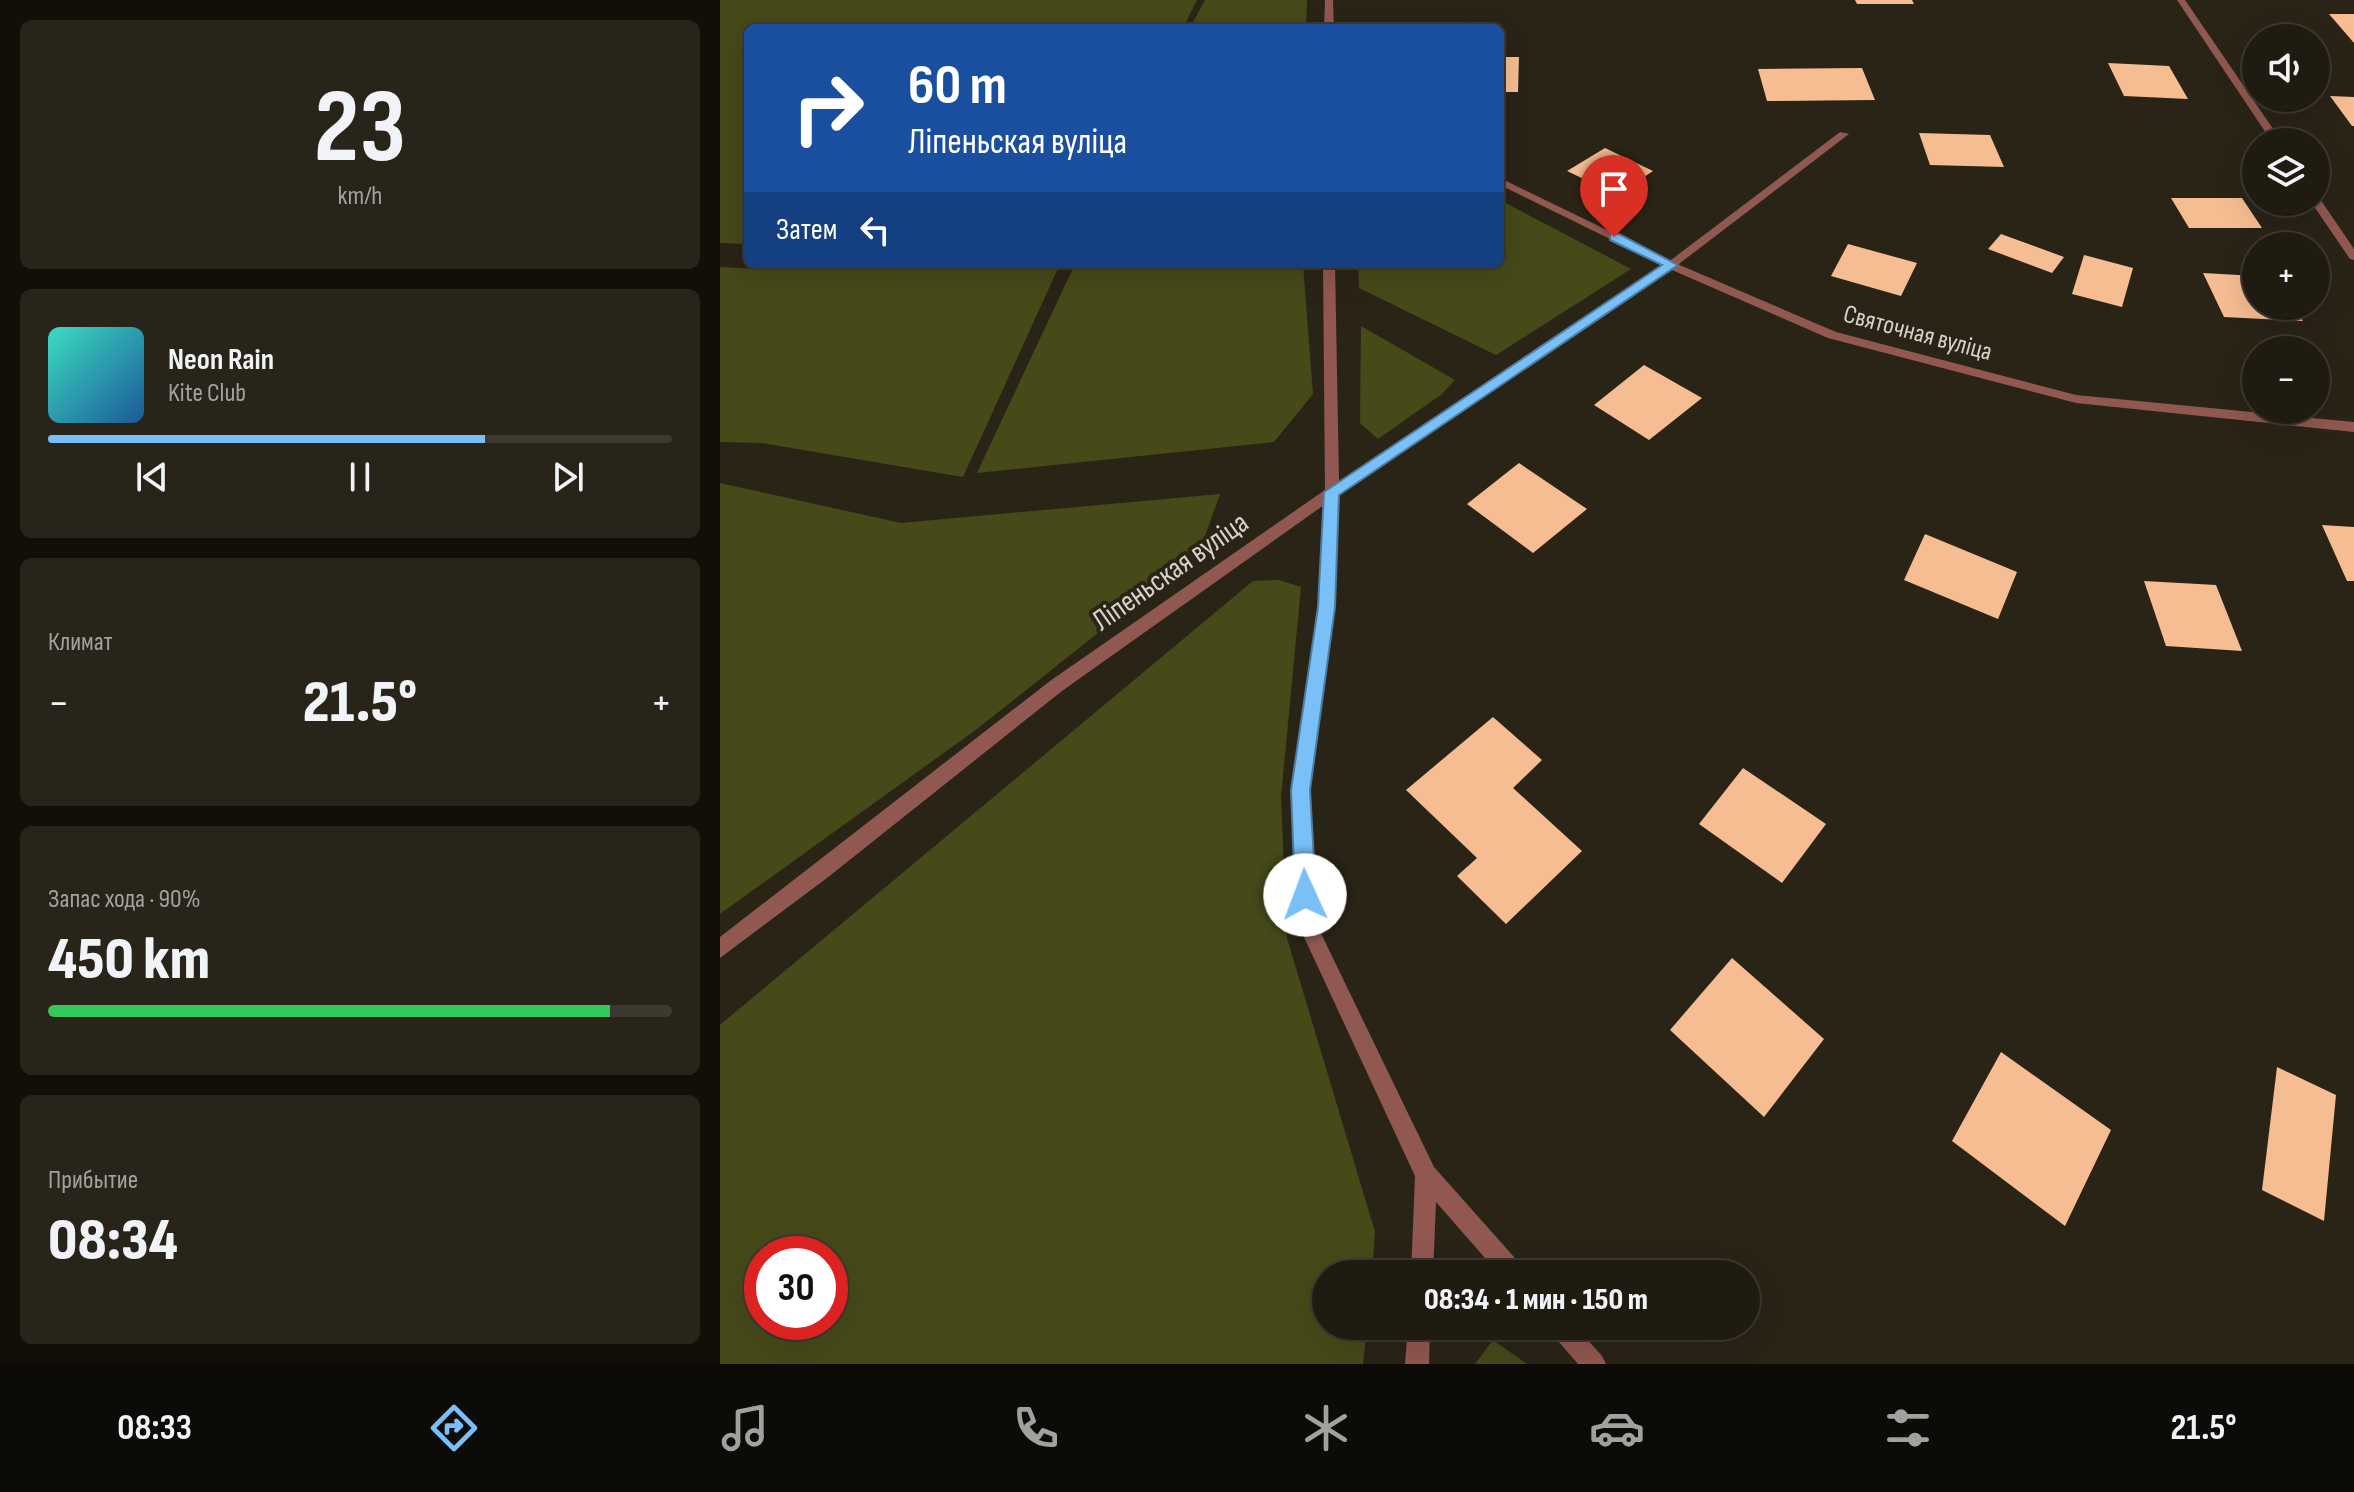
<!DOCTYPE html>
<html lang="ru">
<meta charset="utf-8">
<style>
:root{--surface:#201b11;--page:#28241a;--text:#f1f3f6;--muted:#a2a19f;--line:#3d3931;--accent:#79bff8}
body{margin:0;font-family:"Sofia Sans Condensed",sans-serif;background:var(--page);color:var(--text);height:100vh;display:flex;flex-direction:column;font-size:30px;white-space:nowrap}
*{box-sizing:border-box;margin:0}
p{font-size:26px;color:var(--muted)}
.icon{flex:none;width:44px;height:44px;fill:none;stroke:currentColor;stroke-width:2;stroke-linecap:round;stroke-linejoin:round}
.map{position:relative;flex:1;overflow:hidden}
.sheet{display:flex;flex-direction:column;gap:20px;padding:20px;background:#120f09;width:720px}
.sheet>*{flex:none}
.banner{position:absolute;left:24px;top:24px;width:760px;height:244px;border-radius:12px;box-shadow:0 8px 32px #0002,0 0 0 2px var(--line);background:#1a4fa0;color:#fff;overflow:hidden}
.controls{position:absolute;left:1522px;top:24px;display:grid;gap:16px}
.controls a{display:grid;place-items:center;width:88px;height:88px;border-radius:50%;background:var(--surface);box-shadow:0 8px 32px #0002,0 0 0 2px var(--line);font-size:40px}
.speed{position:absolute;left:24px;top:1236px;display:flex;gap:16px;font-size:40px;font-weight:700;text-align:center}
.speed>*{display:grid;place-content:center;width:104px;height:104px;border-radius:50%;background:var(--surface);box-shadow:0 8px 32px #0002,0 0 0 2px var(--line);line-height:1}
.speed .limit{border:12px solid #d22;background:#fff;color:#111}
.pin{position:absolute;display:grid;place-items:center;width:68px;height:68px;color:#fff;margin:-82px -34px;border-radius:50% 50% 50% 0;rotate:-45deg;box-shadow:0 0 8px #0007}
.pin .icon{rotate:45deg}
.me{position:absolute;width:88px;margin:-44px;rotate:358deg;stroke-linejoin:round;filter:drop-shadow(0 0 6px #0008)}
.turn{display:flex;align-items:center;gap:28px;height:168px;padding:0 32px;font-size:36px}
.turn .icon{width:104px;height:104px;stroke-width:2.5}
.turn b{display:block;font-size:56px;line-height:68px}
.then{display:flex;align-items:center;height:76px;padding:0 32px;background:#0003;gap:16px;font-size:30px}
.big{font-size:60px;font-weight:800;line-height:1.1}
.sheet .card{flex:1;display:flex;flex-direction:column;justify-content:center;gap:12px;min-width:0;padding:0 28px;border-radius:12px;background:var(--page)}
.sheet .dial{align-items:center;gap:0}
.dial b{font-size:104px;line-height:1}
.song{display:flex;align-items:center;gap:24px}
.cover{width:96px;height:96px;border-radius:12px;background:linear-gradient(135deg,hsl(170 70% 55%),hsl(210 70% 35%))}
.played{height:8px;border-radius:4px;background:linear-gradient(90deg,var(--accent) 70%,var(--line) 70%)}
.keys{display:flex;justify-content:space-around;direction:ltr}
.heat{display:flex;justify-content:space-between;align-items:center;font-size:44px;direction:ltr}
.charge{height:12px;border-radius:6px;background:linear-gradient(90deg,#34c759 90%,var(--line) 0)}
.trip{position:absolute;left:592px;top:1260px;width:448px;height:80px;border-radius:40px;background:var(--surface);box-shadow:0 8px 32px #0002,0 0 0 2px var(--line);font-weight:800;line-height:80px;text-align:center}
.tabs{display:flex;height:128px;justify-content:space-around;align-items:center;background:#0d0b07;color:var(--muted)}
.tabs .icon{width:56px;height:56px}
.tabs .active{color:var(--accent)}
.tabs b{font-size:36px;color:var(--text)}
main{display:flex;flex:1;min-height:0}
.map>svg:first-child{display:block}
.green{fill:#464a19;fill-rule:evenodd}
.building{fill:#f6bd92}
.lines{fill:none;stroke-linecap:round;stroke-linejoin:round}
.lane{fill:#905850;fill-rule:evenodd}
.street{fill:#905850;fill-rule:evenodd}
.route{fill:#79bff8;stroke:#4f7ca1;stroke-width:2}
.labels{text-anchor:middle;stroke-width:8;stroke-linejoin:round;paint-order:stroke}
.far-street-label{font-size:26px;fill:#d6d1c9;stroke:#2a2417}
.street-label{font-size:30px;fill:#d6d1c9;stroke:#2a2417}
</style>
<main>
<section class="sheet">
<div class="card dial"><b>23</b><p>km/h</p></div>
<div class="card">
<div class="song"><i class="cover"></i><div><b>Neon Rain</b><p>Kite Club</p></div></div>
<div class="played"></div>
<div class="keys"><svg class="icon" aria-label="previous" viewBox="0 0 24 24"><path d="M18 5L8 12l10 7zM5 5v14"/></svg><svg class="icon" aria-label="pause" viewBox="0 0 24 24"><path d="M8 5v14M16 5v14"/></svg><svg class="icon" aria-label="next" viewBox="0 0 24 24"><path d="M6 5l10 7-10 7zM19 5v14"/></svg></div>
</div>
<div class="card"><p>Климат</p>
<div class="heat"><a>−</a><b class="big">21.5°</b><a>+</a></div>
</div>
<div class="card"><p>Запас хода · 90%</p><b class="big">450 km</b><div class="charge"></div></div>
<div class="card"><p>Прибытие</p><b class="big">08:34</b></div>
</section>
<div class="map">
<svg width="1634" height="1364" viewBox="0 0 1634 1364">
<rect width="100%" height="100%" fill="#2a2417"/>
<path class="green" d="M0 0H477L463 28H28V244L0 243Z
M485 0H587L586 28H470Z
M780 200 911 269 776 355 639 288 638 264H780Z
M91 264H340L243 477 42 443 0 442V267L53 270Z
M355 264H583L593 394 554 442 257 473Z
M641 326 735 380 722 394 658 439 640 423Z
M0 483 181 523 500 494 479 553 257 729 0 914Z
M559 580 581 587 561 797 567 938 655 1232 652 1274H606V1326H647L643 1364H0V1025L533 581ZM42 1254H110V1322H42Z
M773 1340 807 1364H755Z"/>
<path class="building" d="M1135 0H1192L1194 4H1137Z
M1609 14H1634V43Z
M780 57H799L798 92H780Z
M1388 63 1449 66 1468 99 1404 96Z
M1142 68 1155 100 1047 101 1038 69Z
M1610 96 1634 97V126H1632Z
M1199 133 1270 135 1284 167 1210 165Z
M885 148 933 171 897 195 847 171Z
M1451 198H1522L1542 228H1469Z
M1281 234 1344 257 1332 273 1268 249Z
M1128 244 1197 263 1181 296 1111 276Z
M1364 255 1413 268 1402 307 1352 294Z
M1483 273 1536 276V306H1574L1583 321 1504 317Z
M924 365 982 398 929 440 874 405Z
M799 463 867 509 813 553 747 504Z
M1602 525 1634 527V581H1627Z
M1205 534 1297 572 1278 619 1184 580Z
M1424 581 1496 585 1522 651 1446 646Z
M773 717 822 760 793 788 862 851 786 924 737 876 757 858 686 790Z
M1023 768 1106 824 1062 883 979 824Z
M1012 958 1104 1039 1044 1117 950 1030Z
M1281 1052 1391 1130 1345 1226 1232 1141Z
M1557 1067 1616 1095 1604 1221 1542 1190Z"/>
<g class="lines">
<path class="lane" d="M1120 132 1129 134 955 267H947V263Z"/>
<path class="street" d="M605 0H613L614 28H604Z
M1457 0H1465L1562 142H1552Z
M780 178 955 263 1116 332 1356 395 1634 422V432L1356 403 1108 338 952 270 619 494 614 607 590 790 595 921 714 1167 802 1266 805 1274H779L716 1202 713 1274H691L695 1176 577 922 572 790 598 607 604 505 342 691 107 878 0 958V937L330 681 605 490 603 264H615L619 481 943 265 780 185Z
M1596 198 1600 199 1634 249V260L1630 259 1591 202H1596Z
M688 1326H710L709 1364H685Z
M829 1326H855L882 1356 886 1364H858L832 1334Z"/>
</g>
<path class="route" d="M890 234H899L958 265 619 495 615 607 590 790 596 895 593 902 585 905 578 902 575 895 571 790 598 607 604 492 942 265 890 240Z"/>
<g class="labels">
<g class="far-street-label">
<text transform="translate(1198 332) rotate(15)" y="9">Святочная вуліца</text>
</g>
<g class="street-label">
<text transform="translate(450 571) rotate(-35)" y="10">Ліпеньская вуліца</text>
</g>
</g>
</svg>
<div class="controls">
<a><svg class="icon" aria-label="sound" viewBox="0 0 24 24"><path d="M4 9h4l5-4v14l-5-4H4zM17 9q2 3 0 6"/></svg></a>
<a><svg class="icon" aria-label="layers" viewBox="0 0 24 24"><path d="M12 4l9 5-9 5-9-5zM3 14l9 5 9-5"/></svg></a>
<a>+</a>
<a>−</a>
</div>
<div class="speed"><div class="limit">30</div></div>
<div class="pin" style="left:894px;top:237px;background:#d93025"><svg class="icon" aria-label="arrive" viewBox="0 0 24 24"><path d="M6 21V4h12l-3 4 3 4H6"/></svg></div>
<svg class="me" style="left:585px;top:895px" viewBox="-20 -20 40 40"><circle r="19" fill="#fff"/><path d="M0-13L10 11 0 6-10 11z" fill="#79bff8"/></svg>
<div class="trip">08:34 · 1 мин · 150 m</div>
<div class="banner">
<div class="turn"><svg class="icon" aria-label="right" viewBox="0 0 24 24"><path d="M7 20v-9h11M14 6l5 5-5 5"/></svg><div><b>60 m</b>Ліпеньская вуліца</div></div>
<div class="then">Затем<svg class="icon" aria-label="left" viewBox="0 0 24 24"><path d="M17 20v-9H6M10 6l-5 5 5 5"/></svg></div>
</div>
</div>
</main>
<nav class="tabs">
<b>08:33</b>
<svg class="icon active" aria-label="directions" viewBox="0 0 24 24"><path d="M12 3l9 9-9 9-9-9zM9 14v-3h6M13 9l2 2-2 2"/></svg>
<svg class="icon" aria-label="music" viewBox="0 0 24 24"><path d="M9 18V5l10-2v13"/><circle cx="6" cy="18" r="3"/><circle cx="16" cy="16" r="3"/></svg>
<svg class="icon" aria-label="phone" viewBox="0 0 24 24"><path d="M5 4h4l2 5-3 2q2 4 5 5l2-3 5 2v4C11 20 4 13 5 4z"/></svg>
<svg class="icon" aria-label="climate" viewBox="0 0 24 24"><path d="M12 3v18M4 7l16 10M4 17L20 7"/></svg>
<svg class="icon" aria-label="car" viewBox="0 0 24 24"><path d="M5 17H2v-5l4-1 3-4h7l3 4 3 1v5h-3M9 17h6M6 11h13"/><circle cx="7" cy="17" r="2"/><circle cx="17" cy="17" r="2"/></svg>
<svg class="icon" aria-label="filters" viewBox="0 0 24 24"><path d="M4 7h16M4 17h16"/><circle cx="9" cy="7" r="2"/><circle cx="15" cy="17" r="2"/></svg>
<b>21.5°</b>
</nav>
